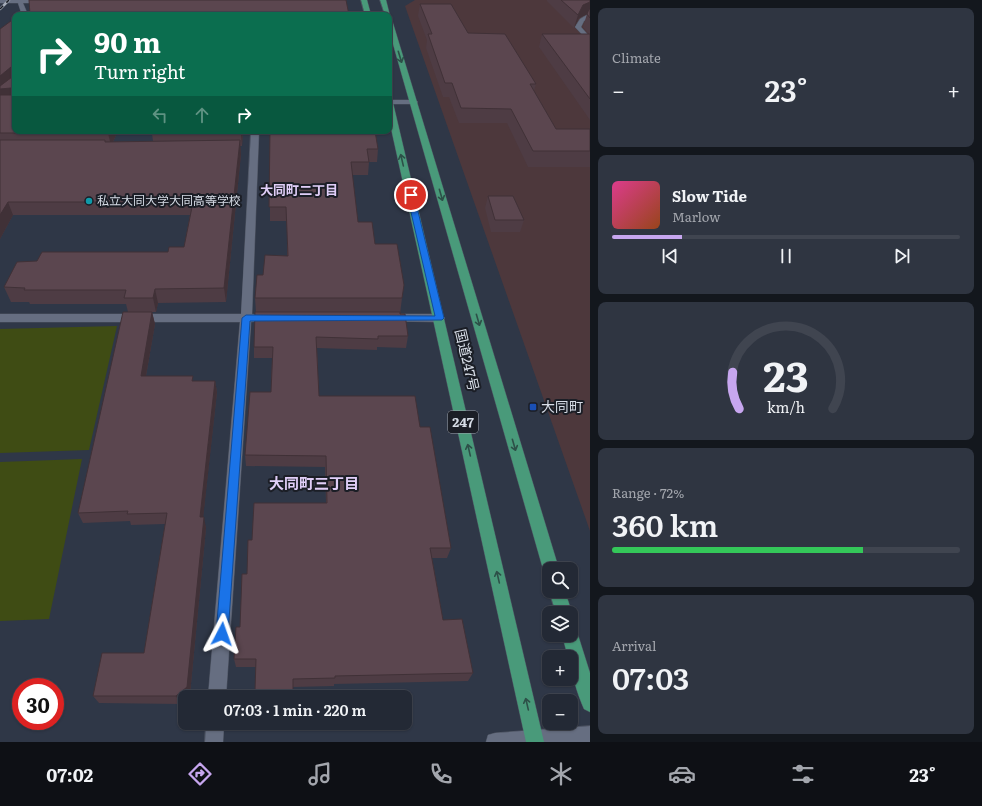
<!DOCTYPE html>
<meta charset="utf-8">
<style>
:root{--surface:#232935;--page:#2f3541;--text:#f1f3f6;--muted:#a3a6ad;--line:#404550;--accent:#c7a6ef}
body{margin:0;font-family:Literata,"Noto Sans JP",serif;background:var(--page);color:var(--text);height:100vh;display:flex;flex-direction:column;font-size:15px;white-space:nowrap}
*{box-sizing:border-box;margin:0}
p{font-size:13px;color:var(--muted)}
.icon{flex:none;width:22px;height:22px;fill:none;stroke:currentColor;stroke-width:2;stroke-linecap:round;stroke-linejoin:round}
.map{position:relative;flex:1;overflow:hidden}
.panel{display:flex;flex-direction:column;gap:8px;padding:8px;background:#13171d;width:392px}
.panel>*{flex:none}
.guide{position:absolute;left:12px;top:12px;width:380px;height:122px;border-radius:8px;box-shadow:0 1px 3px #0004,0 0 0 1px var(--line);background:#0b6e4f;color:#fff;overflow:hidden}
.controls{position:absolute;left:542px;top:562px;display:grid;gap:8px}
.controls a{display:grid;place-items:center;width:36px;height:36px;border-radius:8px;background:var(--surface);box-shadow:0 1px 3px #0004,0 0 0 1px var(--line);font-size:20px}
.speed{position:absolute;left:12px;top:678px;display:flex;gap:8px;font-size:20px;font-weight:700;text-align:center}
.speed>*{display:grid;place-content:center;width:52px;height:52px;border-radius:50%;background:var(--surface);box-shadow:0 1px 3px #0004,0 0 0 1px var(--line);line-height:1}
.speed .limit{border:6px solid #d22;background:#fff;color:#111}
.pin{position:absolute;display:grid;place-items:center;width:34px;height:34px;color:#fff;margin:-17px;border:2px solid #fff;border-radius:50%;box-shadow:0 1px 4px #0007}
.me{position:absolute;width:44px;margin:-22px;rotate:4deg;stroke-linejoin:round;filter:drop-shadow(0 0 3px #0008)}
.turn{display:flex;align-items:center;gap:14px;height:84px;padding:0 16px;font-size:18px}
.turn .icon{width:52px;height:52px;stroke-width:2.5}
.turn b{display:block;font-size:28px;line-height:34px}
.lanes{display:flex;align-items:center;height:38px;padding:0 16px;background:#0003;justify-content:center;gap:20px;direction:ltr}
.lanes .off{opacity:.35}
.big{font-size:30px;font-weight:600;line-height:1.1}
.panel .tile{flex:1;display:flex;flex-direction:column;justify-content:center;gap:6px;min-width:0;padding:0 14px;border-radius:8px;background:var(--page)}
.panel .dial{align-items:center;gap:0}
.dial svg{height:104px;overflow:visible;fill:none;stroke:var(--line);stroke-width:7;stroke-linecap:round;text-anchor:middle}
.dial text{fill:var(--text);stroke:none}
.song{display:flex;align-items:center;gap:12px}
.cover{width:48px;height:48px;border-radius:6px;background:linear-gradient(135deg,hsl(330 70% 55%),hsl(20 70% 35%))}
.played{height:4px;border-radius:2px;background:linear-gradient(90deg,var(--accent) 20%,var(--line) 20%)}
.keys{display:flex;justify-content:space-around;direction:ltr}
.heat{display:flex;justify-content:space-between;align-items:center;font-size:22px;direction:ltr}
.charge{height:6px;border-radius:3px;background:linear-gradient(90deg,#34c759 72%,var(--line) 0)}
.trip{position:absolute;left:178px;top:690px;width:234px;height:40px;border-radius:8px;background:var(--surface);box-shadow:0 1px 3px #0004,0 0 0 1px var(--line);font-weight:600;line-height:40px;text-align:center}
.tabs{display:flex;height:64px;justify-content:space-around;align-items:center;background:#0e1015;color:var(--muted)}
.tabs .icon{width:28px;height:28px}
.tabs .selected{color:var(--accent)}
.tabs b{font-size:18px;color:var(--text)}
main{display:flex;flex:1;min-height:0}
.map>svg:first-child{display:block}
.industrial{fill:#4d383c}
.green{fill:#3f4c14}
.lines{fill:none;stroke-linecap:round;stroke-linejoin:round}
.minor-casing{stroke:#4d5361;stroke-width:1}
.highway-casing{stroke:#4d5361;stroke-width:1}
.minor{fill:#666e81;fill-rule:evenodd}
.highway{fill:#499a7a;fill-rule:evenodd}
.rail-casing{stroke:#a6adb9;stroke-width:2.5}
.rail{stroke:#1b1e26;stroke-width:1.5;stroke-dasharray:4.5;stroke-linecap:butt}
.wall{fill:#4e3c44}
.shaded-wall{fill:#403137}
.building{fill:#5b464f;stroke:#403137}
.oneway{stroke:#2d5048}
.route{fill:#1a73e8;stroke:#114b97}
.culture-dot{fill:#0f9aa8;stroke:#1b1e26;stroke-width:1.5}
.transit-dot{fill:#1a4fb4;stroke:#1b1e26;stroke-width:1.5}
.labels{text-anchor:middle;stroke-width:4;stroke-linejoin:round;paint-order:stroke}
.far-poi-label{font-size:12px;fill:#d7dde7;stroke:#1b1e26;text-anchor:start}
.far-neighbourhood-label{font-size:13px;font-weight:bold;fill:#e0cef8;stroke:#1b1e26}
.shield{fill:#1b1e26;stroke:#9fa4ad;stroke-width:1}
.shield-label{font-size:13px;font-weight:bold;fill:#d7dde7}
.street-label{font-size:14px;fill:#d7dde7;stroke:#1b1e26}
.poi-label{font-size:14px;fill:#d7dde7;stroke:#1b1e26;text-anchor:start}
.neighbourhood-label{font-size:15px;font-weight:bold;fill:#e0cef8;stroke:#1b1e26}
</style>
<main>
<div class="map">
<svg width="590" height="742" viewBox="0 0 590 742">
<rect width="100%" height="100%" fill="#2f3747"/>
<path class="industrial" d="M415 0H590V531L405 6Z"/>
<path class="green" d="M117 326 89 450 0 453V329Z
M82 459 49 619 0 621V462Z"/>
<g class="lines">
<g class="minor-casing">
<path id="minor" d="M0 0H47L48 1 45 3H23L28 15H22L18 3H0Z
M590 13V17L584 21 581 27 590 37V43L575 27 580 19Z
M389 100H414L418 102 414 104H389Z
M251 131H259L252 314 258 315 260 318 258 321 251 322 226 697H208L240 322H0V314H241Z
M389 314H439L445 318 439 322 385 321 383 318Z
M206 723H224L223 742H205Z
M590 726V742H486L488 735 495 733Z"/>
</g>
<g class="highway-casing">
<path id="highway" d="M361 0H367L371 15H365Z
M380 0H386L390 16 385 15Z
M389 18 392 20 559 569H549V576L546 574 543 569 389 30Z
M389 101 393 103 544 742H526L389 119Z
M549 591H565L572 613 571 616V613H556Z
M571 627 576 629 578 635 590 673V712L584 709C577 693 571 674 571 657H568L562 635H571Z"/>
</g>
<use href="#minor" class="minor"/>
<use href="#highway" class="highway"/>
<g class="rail-casing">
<path id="rail" d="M0 9 9 0"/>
</g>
<use href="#rail" class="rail"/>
</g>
<path class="wall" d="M547 0H590V120L539 47 542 34H589L583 27 587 14 579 18 574 28 547 1Z
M420 4 468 33 536 84 534 91 556 129H590V167H528L507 123H459L449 97H443L426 48 427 40 418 16Z
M0 29 15 131H118L113 142 153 141 152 134 153 131H243L242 146H240L241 154 226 302 158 303 156 312H152L155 324 146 376 194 381H215L217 392 203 517 206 528 190 694 180 704 99 703 93 696 144 653 165 524 131 525 130 521 83 523 78 513 128 312 126 304H30L29 302H11L4 287 37 261 168 252 184 247 190 215H13L0 239Z
M270 131 378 149 377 162H369L368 175H352L358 222 375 244 402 298 400 314 408 336 406 348 377 347V350L317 348 319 396 420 427 451 548 447 558H432L443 620 473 673 468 681 334 684V686L293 687V697H256L255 691 256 667H236L234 659 240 627 252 540 326 503 325 467 246 466 245 455 271 392 272 358H254V347L256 312 255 298 263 275 287 256V221H270Z
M488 196 524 220 520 232H491L485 208Z"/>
<path class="shaded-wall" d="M590 2V13L579 18 574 28 578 15 583 5Z
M11 67 15 79 11 88 15 100 0 102V76Z
M109 131H118L111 146 108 133Z
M241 131H243L242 146 241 134Z
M240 140 241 154 226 302 224 288Z
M8 202 13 215 0 239V215Z
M155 289 158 303 156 312 153 298Z
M152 312 155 324 144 387 141 376Z
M215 381 217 392 202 528 200 517Z
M204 517 206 528 190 694 187 697H185V699L180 704 176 696Z"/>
<path class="building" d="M29 0H346L349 15H30Z
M561 0H590V2L583 5 578 15Z
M420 4H451L468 33 505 34 536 84H530L556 129H590V151H533L511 109 461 108 452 83H445L428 34H432Z
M589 9H590V18L587 14Z
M15 18V131H109L108 133H0V95H12L11 88 0 89V86L12 77 11 67 0 76V29Z
M542 34H590V99Z
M153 131H241V134H152Z
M270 131H375L378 149H367L369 162H351L358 222H372L375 244H397L404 285 402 298H255L257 275H263L265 255 288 256 286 207H269Z
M0 140H105V142L240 140 224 288 155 289 153 298H124L126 290H24L25 288 4 287 17 262 37 261 42 252H168L169 247H184L193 202H8L0 215Z
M488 196H513L524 220H495Z
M123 312H152L141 376H193L192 381H215L200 517H204L187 687 176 696H93L102 653H144L167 513 127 514 128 511 78 513Z
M255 312H400V314H405L408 336H378V339L316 337 319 396H415L420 427H430L451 548H430L443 620 462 619 473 673 335 676V678L293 679V691H255L256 659H234L236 627H240L242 574H247L248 540H252L254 503H327L326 456 245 455 250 392H271L273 347H254Z"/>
<defs><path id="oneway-shaft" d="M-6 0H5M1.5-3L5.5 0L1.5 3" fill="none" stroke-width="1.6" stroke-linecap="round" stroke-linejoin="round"/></defs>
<g class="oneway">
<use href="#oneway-shaft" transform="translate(400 57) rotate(73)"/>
<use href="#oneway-shaft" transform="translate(402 160) rotate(-103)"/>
<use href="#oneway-shaft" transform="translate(441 195) rotate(74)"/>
<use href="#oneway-shaft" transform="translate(478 320) rotate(74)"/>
<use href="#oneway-shaft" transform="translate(514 445) rotate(74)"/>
<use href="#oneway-shaft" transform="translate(469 450) rotate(-103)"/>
<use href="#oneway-shaft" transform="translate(498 577) rotate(-103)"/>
<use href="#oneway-shaft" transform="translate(527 704) rotate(-103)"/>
</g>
<path class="route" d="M411 193 414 195 444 318 442 320 250 321 228 634 226 638 222 640 218 638 216 634 242 318 246 315 435 316 407 195Z"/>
<circle class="culture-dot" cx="89" cy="201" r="4"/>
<rect class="transit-dot" x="529" y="403" width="8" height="8" rx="2"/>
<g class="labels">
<g class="far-poi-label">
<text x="97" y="205">私立大同大学大同高等学校</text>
</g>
<g class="far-neighbourhood-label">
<text x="299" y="195">大同町二丁目</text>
</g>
<rect class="shield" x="448" y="411" width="30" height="22" rx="3"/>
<g class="shield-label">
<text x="463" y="427">247</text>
</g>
<g class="street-label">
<text transform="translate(467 360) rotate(77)" y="5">国道247号</text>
</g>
<g class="poi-label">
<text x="541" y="412">大同町</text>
</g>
<g class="neighbourhood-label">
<text x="314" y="489">大同町三丁目</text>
</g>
</g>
</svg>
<div class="controls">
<a><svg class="icon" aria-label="search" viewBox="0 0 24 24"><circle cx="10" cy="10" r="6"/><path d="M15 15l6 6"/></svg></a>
<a><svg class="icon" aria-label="layers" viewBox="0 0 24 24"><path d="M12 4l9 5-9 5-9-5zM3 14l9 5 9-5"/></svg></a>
<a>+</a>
<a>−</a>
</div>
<div class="speed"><div class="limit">30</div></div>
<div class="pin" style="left:411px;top:195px;background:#d93025"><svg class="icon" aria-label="arrive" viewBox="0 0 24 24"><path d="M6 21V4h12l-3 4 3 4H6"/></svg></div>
<svg class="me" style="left:222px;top:634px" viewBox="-20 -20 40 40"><path d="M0-17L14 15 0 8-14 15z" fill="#1a73e8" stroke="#fff" stroke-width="4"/></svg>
<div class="trip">07:03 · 1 min · 220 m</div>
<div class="guide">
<div class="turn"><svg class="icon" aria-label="right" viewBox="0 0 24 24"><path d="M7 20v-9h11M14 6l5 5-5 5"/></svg><div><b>90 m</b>Turn right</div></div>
<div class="lanes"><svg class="icon off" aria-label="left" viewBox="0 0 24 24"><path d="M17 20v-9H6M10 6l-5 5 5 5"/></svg><svg class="icon off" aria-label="ahead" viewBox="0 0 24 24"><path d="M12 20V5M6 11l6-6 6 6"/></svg><svg class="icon" aria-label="right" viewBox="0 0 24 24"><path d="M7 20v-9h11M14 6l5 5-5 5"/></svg></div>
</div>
</div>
<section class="panel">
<div class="tile"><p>Climate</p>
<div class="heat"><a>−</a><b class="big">23°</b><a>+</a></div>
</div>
<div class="tile">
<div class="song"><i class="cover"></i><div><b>Slow Tide</b><p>Marlow</p></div></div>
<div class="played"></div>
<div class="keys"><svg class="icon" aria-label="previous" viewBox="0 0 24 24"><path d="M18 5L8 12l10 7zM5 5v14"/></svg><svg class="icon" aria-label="pause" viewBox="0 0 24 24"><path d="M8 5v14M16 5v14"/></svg><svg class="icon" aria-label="next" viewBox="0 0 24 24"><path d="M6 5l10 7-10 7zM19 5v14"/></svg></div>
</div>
<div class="tile dial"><svg viewBox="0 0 100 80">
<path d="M14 69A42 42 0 1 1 86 69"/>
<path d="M14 69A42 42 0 0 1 9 41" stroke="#c7a6ef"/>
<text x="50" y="56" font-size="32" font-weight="700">23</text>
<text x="50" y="72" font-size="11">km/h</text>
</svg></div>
<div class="tile"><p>Range · 72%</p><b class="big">360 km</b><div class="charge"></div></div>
<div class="tile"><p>Arrival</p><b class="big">07:03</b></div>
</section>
</main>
<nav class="tabs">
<b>07:02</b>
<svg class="icon selected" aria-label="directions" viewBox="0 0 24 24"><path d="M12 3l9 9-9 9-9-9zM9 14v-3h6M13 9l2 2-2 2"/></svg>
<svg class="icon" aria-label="music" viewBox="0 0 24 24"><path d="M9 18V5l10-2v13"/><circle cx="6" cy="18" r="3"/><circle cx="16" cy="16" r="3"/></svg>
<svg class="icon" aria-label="phone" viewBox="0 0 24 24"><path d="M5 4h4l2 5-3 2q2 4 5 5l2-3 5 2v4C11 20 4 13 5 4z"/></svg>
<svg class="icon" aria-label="climate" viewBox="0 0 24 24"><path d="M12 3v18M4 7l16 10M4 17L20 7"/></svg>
<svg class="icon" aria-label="car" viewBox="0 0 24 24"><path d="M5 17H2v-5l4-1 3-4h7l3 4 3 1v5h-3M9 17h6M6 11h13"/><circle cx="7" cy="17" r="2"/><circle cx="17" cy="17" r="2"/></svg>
<svg class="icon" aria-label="filters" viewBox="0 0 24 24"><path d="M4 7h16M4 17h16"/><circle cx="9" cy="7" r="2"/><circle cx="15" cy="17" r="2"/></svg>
<b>23°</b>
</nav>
